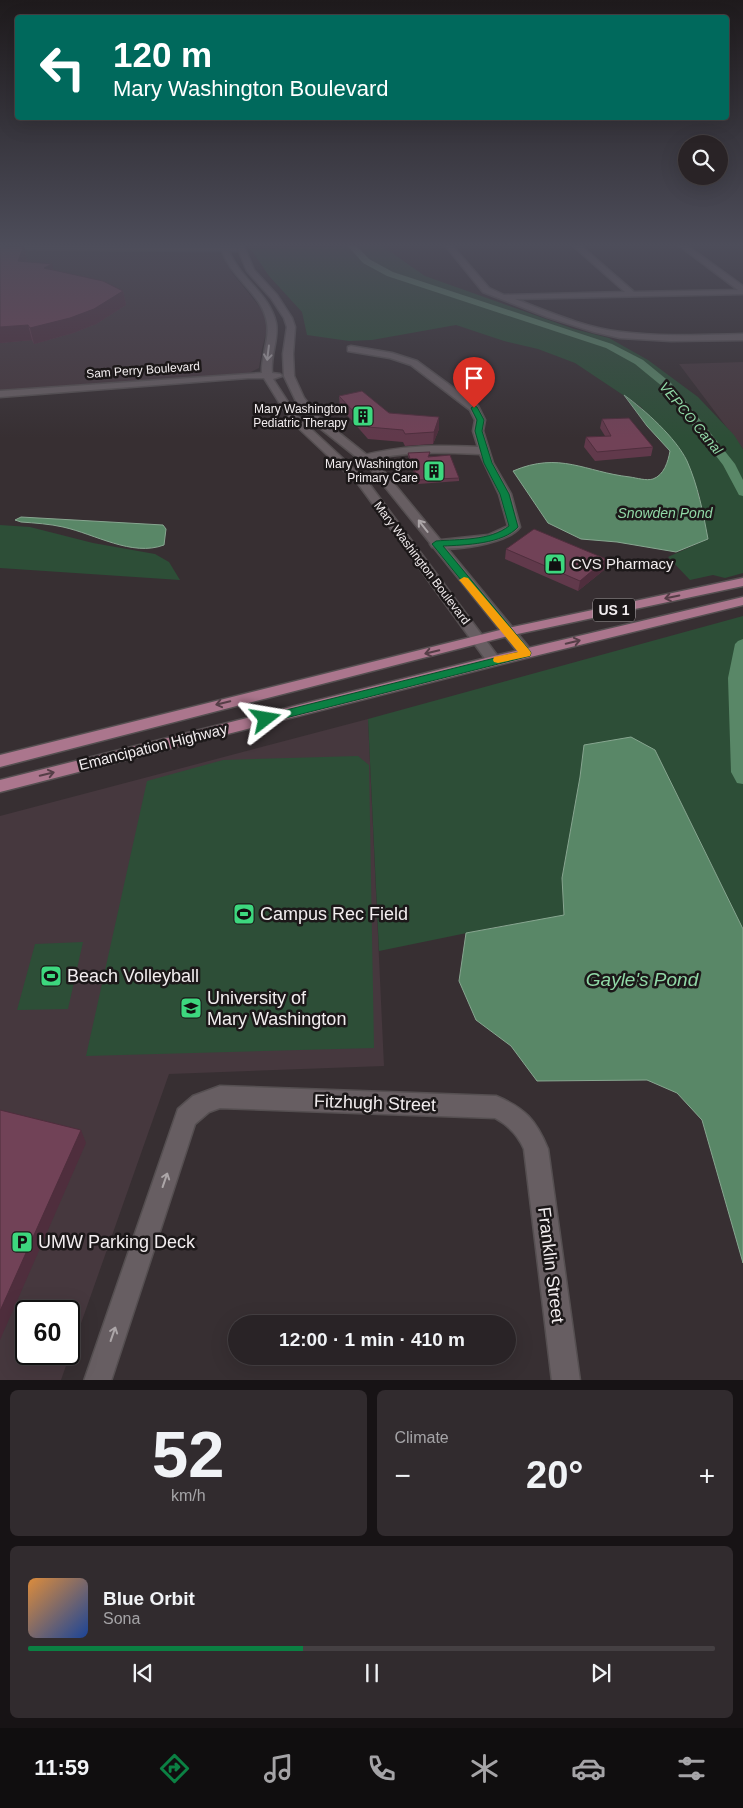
<!DOCTYPE html>
<meta charset="utf-8">
<style>
:root{--surface:#292326;--page:#312b2e;--text:#f1f3f6;--muted:#a5a4a7;--line:#454043;--accent:#0b8043}
body{margin:0;font-family:Helvetica,sans-serif;background:var(--page);color:var(--text);height:100vh;display:flex;flex-direction:column;font-size:19px;white-space:nowrap}
*{box-sizing:border-box;margin:0}
p{font-size:16px;color:var(--muted)}
.icon{flex:none;width:28px;height:28px;fill:none;stroke:currentColor;stroke-width:2;stroke-linecap:round;stroke-linejoin:round}
.map{position:relative;height:1380px;overflow:hidden}
.side{display:flex;flex-direction:column;gap:10px;padding:10px;background:#171315;flex:1}
.side>*{flex:none}
.top-card{position:absolute;left:15px;top:15px;width:714px;height:105px;border-radius:5px;box-shadow:0 5px 20px #0002,0 0 0 1px var(--line);background:#00695c;color:#fff;overflow:hidden}
.controls{position:absolute;left:678px;top:135px;display:grid;gap:10px}
.controls a{display:grid;place-items:center;width:50px;height:50px;border-radius:50%;background:var(--surface);box-shadow:0 5px 20px #0002,0 0 0 1px var(--line);font-size:25px}
.speed{position:absolute;left:15px;top:1300px;display:flex;gap:10px;font-size:25px;font-weight:700;text-align:center}
.speed>*{display:grid;place-content:center;width:65px;height:65px;border-radius:50%;background:var(--surface);box-shadow:0 5px 20px #0002,0 0 0 1px var(--line);line-height:1}
.speed .limit{border:2px solid #111;border-radius:8px;background:#fff;color:#111}
.pin{position:absolute;display:grid;place-items:center;width:42px;height:42px;color:#fff;margin:-51px -21px;border-radius:50% 50% 50% 0;rotate:-45deg;box-shadow:0 0 5px #0007}
.pin .icon{rotate:45deg}
.me{position:absolute;width:55px;margin:-28px;rotate:76deg;stroke-linejoin:round;filter:drop-shadow(0 0 4px #0008)}
.turn{display:flex;align-items:center;gap:18px;height:105px;padding:0 15px;font-size:22px}
.turn .icon{width:65px;height:65px;stroke-width:2.5}
.turn b{display:block;font-size:35px;line-height:42px}
.big{font-size:38px;font-weight:600;line-height:1.1}
.side .tile{flex:1;display:flex;flex-direction:column;justify-content:center;gap:8px;min-width:0;padding:0 18px;border-radius:8px;background:var(--page)}
.side .dial{align-items:center;gap:0}
.dial b{font-size:65px;line-height:1}
.song{display:flex;align-items:center;gap:15px}
.cover{width:60px;height:60px;border-radius:8px;background:linear-gradient(135deg,hsl(30 70% 55%),hsl(220 70% 35%))}
.played{height:5px;border-radius:2px;background:linear-gradient(90deg,var(--accent) 40%,var(--line) 40%)}
.keys{display:flex;justify-content:space-around;direction:ltr}
.heat{display:flex;justify-content:space-between;align-items:center;font-size:28px;direction:ltr}
.side .tiles{flex:1;display:grid;gap:10px;grid-template-columns:1fr 1fr}
.tile:last-child{grid-column:span 2}
.trip{position:absolute;left:228px;top:1315px;width:288px;height:50px;border-radius:25px;background:var(--surface);box-shadow:0 5px 20px #0002,0 0 0 1px var(--line);font-weight:600;line-height:50px;text-align:center}
.tabs{display:flex;height:80px;justify-content:space-around;align-items:center;background:#100e0f;color:var(--muted)}
.tabs .icon{width:35px;height:35px}
.tabs .on{color:var(--accent)}
.tabs b{font-size:22px;color:var(--text)}
.map>svg:first-child{display:block}
.built{fill:#46383e;fill-rule:evenodd}
.green{fill:#2d4e37}
.water{fill:#598767;stroke:#87a690}
.lines{fill:none;stroke-linecap:round;stroke-linejoin:round}
.canal{fill:#598767;fill-rule:evenodd}
.street-casing{stroke:#554f51;stroke-width:3}
.secondary-casing{stroke:#554f51;stroke-width:3}
.primary-casing{stroke:#554f51;stroke-width:3}
.street{fill:#675e62;fill-rule:evenodd}
.secondary{fill:#675e62;fill-rule:evenodd}
.primary{fill:#ab768d;fill-rule:evenodd}
.wall{fill:#61394b}
.shaded-wall{fill:#4f2e3d}
.building{fill:#714257;stroke:#4f2e3d}
.oneway{stroke:#aca6a8}
.oneway2{stroke:#553e47}
.route{fill:#0b8043;stroke:#07532c}
.slow{fill:#f59e0b}
.labels{text-anchor:middle;stroke-width:5;stroke-linejoin:round;paint-order:stroke}
.far-street-label{font-size:12px;fill:#f2edef;stroke:#1c1819}
.far-poi-label{font-size:12px;fill:#f2edef;stroke:#1c1819;text-anchor:end}
.far-water-label{font-size:14px;font-style:italic;fill:#91d9a7;stroke:#1c1819}
.shield{fill:#1c1819;stroke:#b2adaf;stroke-width:1}
.shield-label{font-size:14px;font-weight:bold;fill:#f2edef}
.poi-label{font-size:15px;fill:#f2edef;stroke:#1c1819;text-anchor:start}
.street-label{font-size:15px;fill:#f2edef;stroke:#1c1819}
.near-poi-label{font-size:18px;fill:#f2edef;stroke:#1c1819;text-anchor:start}
.near-street-label{font-size:18px;fill:#f2edef;stroke:#1c1819}
.near-water-label{font-size:19px;font-style:italic;fill:#91d9a7;stroke:#1c1819}
</style>
<div class="map">
<svg width="743" height="1381" viewBox="0 0 743 1381">
<rect width="100%" height="100%" fill="#372f32"/>
<path class="built" d="M0 249 214 252 222 254 233 274 260 307 267 320 268 325 262 349 259 368 249 373 236 374 0 391Z
M743 362V449L679 364Z
M368 719 384 1066 169 1074 61 1380 0 1381V816ZM26 1311H69V1354H26Z"/>
<path class="green" d="M357 246H382L425 276 574 329 609 338 648 360 698 397 734 435 743 449V573L725 578 713 575 690 580 668 557 708 539 699 493 641 407 575 363 538 349 504 341 456 325 372 340 349 341 307 335 302 312 269 276 251 249Z
M0 525 30 527 93 543 155 554 169 562 180 580 0 568Z
M743 616V929L655 750 584 745 580 777 562 878 564 916 496 927 379 951 368 719Z
M358 756 369 765 374 1048 86 1056 147 781 223 760Z
M83 942 68 1009 17 1010 35 944Z"/>
<path class="water" d="M624 395C645 410 676 438 687 461 698 486 703 512 708 539L676 552 617 542 581 539 548 523 513 471C560 451 585 472 630 477 637 478 646 481 653 479 664 475 668 462 670 451L647 426Z
M21 517 163 525 166 529 164 545C132 557 95 534 63 527 50 524 35 523 21 522L15 520Z
M631 737 655 750 743 929V1263L702 1120 677 1093 647 1080 537 1081 511 1046 476 1020 459 981 466 933 564 915 562 878 580 777 584 745Z"/>
<g class="lines">
<path class="canal" d="M346 244H355L369 259 393 272 612 344 643 360 671 383 735 464 743 480V496L739 495 723 465 663 387 635 364 606 348 387 276 363 263Z
M743 639V784L737 783 731 772 728 678 735 644 738 641Z"/>
<g class="street-casing">
<path id="street" d="M444 244H451L489 288 504 295 625 292 571 244H579L634 292 738 290 677 244H685L743 286V294L515 299C549 312 585 328 621 332 661 337 702 335 743 334V340L671 341 620 338 594 332 547 317 483 292Z
M351 346 392 353 417 361 478 406 485 420 483 431 493 463 511 494 520 527C507 544 452 552 432 547L430 544 432 541 488 535 508 526 499 494 480 454C436 452 407 451 364 461L359 458 360 456C404 445 433 445 478 447L473 431 475 420 470 410 411 365 390 358 348 351V347Z
M220 1086 496 1096C525 1108 536 1120 548 1149L580 1381H552L524 1149C518 1135 508 1125 495 1118L220 1108 209 1112 195 1124 111 1381H84L178 1109 193 1096Z"/>
</g>
<g class="secondary-casing">
<path id="secondary" d="M220 244 237 247V251H229C239 278 270 294 276 323 279 339 270 356 272 373L280 374 282 376 273 379 297 416 367 481 499 658 501 661 499 664H489L359 485 290 420 264 378H248L0 397V391L262 373C261 356 270 339 267 323 263 295 231 278 222 251L0 249V245L220 247Z
M236 244H243L254 270 277 295 292 318 295 327 293 354 294 376 304 398 319 417 377 463 531 650 533 653 531 656H521L369 467 311 421 296 401 284 376 283 354 287 327 284 318 271 298 247 271Z"/>
</g>
<g class="primary-casing">
<path id="primary" d="M743 578V586L508 636 0 767V755L508 628Z
M743 597V605L494 666 0 792V780L494 656Z"/>
</g>
<use href="#street" class="street"/>
<use href="#secondary" class="secondary"/>
<use href="#primary" class="primary"/>
</g>
<path class="wall" d="M24 246 27 259 26 262 123 291 126 305 96 324 73 333 34 344 32 340 0 343V247Z
M339 396 439 429 433 444 405 446 403 442 368 439 340 407Z
M602 419 653 447 651 456 595 461 584 447 586 437 605 436 600 428Z
M408 453 429 455V456L459 478V481L418 484 408 456Z
M506 549 606 559 604 570 578 591 505 559Z"/>
<path class="shaded-wall" d="M24 246 27 259 21 275 18 261Z
M52 264 55 277 44 268Z
M123 291 126 305 96 324 73 333 34 344 30 328Z
M28 325 32 340 0 343V327Z
M439 417V429L433 444 434 432Z
M606 559 604 570 578 591 580 581Z
M81 1130 86 1143 0 1340V1311Z"/>
<path class="building" d="M24 246 18 261 52 264 44 268 103 281 123 291 94 309 70 318 30 328 28 325 0 327V247Z
M362 391 389 413 439 417 434 432 405 434 403 430 368 427 339 396Z
M629 418 653 447 597 452 586 437 611 436 602 419Z
M430 452 428 457 450 455 459 478 418 480 408 453Z
M534 529 606 559 580 581 506 549Z
M0 1110 81 1130 0 1311Z"/>
<defs><path id="oneway-shaft" d="M-6 0H5M1.5-3L5.5 0L1.5 3" fill="none" stroke-width="1.6" stroke-linecap="round" stroke-linejoin="round" transform="scale(1.25)"/></defs>
<g class="oneway">
<use href="#oneway-shaft" transform="translate(268 353) rotate(97)"/>
<use href="#oneway-shaft" transform="translate(423 526) rotate(-128)"/>
<use href="#oneway-shaft" transform="translate(165 1180) rotate(-71)"/>
<use href="#oneway-shaft" transform="translate(113 1334) rotate(-71)"/>
</g>
<g class="oneway2">
<use href="#oneway-shaft" transform="translate(672 597) rotate(168)"/>
<use href="#oneway-shaft" transform="translate(573 642) rotate(-14)"/>
<use href="#oneway-shaft" transform="translate(432 652) rotate(166)"/>
<use href="#oneway-shaft" transform="translate(223 703) rotate(166)"/>
<use href="#oneway-shaft" transform="translate(47 774) rotate(-14)"/>
</g>
<linearGradient id="sky" x2="0" y2="1"><stop stop-color="#1e1a1c"/><stop offset="0.56" stop-color="#4d4d5a"/><stop offset="1" stop-color="#4d4d5a" stop-opacity="0"/></linearGradient>
<rect width="743" height="438" fill="url(#sky)"/>
<path class="route" d="M474 406 477 407 484 420 482 431 492 463 509 494 518 527C503 544 465 545 443 546L530 651 531 653 530 656 266 723 261 721 260 719 261 716 266 715 519 652 432 544 436 541C459 539 490 541 509 526L500 494 484 463 475 431 477 420 471 408Z"/>
<path class="slow" d="M464 577 468 578 530 651 531 653 530 656 498 663 494 662 493 660 494 657 518 652 461 582 459 580Z"/>
<defs>
<g id="building-square" transform="scale(1.125)"><rect x="-9" y="-9" width="18" height="18" rx="4" fill="#3dd77e" stroke="#1c1819"/><path d="M-4-6H4V6H1V3H-1V6H-4ZM-2.5-4.3h1.7v1.8h-1.7ZM.8-4.3h1.7v1.8H.8ZM-2.5-1h1.7V.8h-1.7ZM.8-1h1.7V.8H.8Z" fill="#111"/></g>
<g id="shop-square" transform="scale(1.125)"><rect x="-9" y="-9" width="18" height="18" rx="4" fill="#3dd77e" stroke="#1c1819"/><path d="M-5-2.5h2.3a2.7 3.5 0 0 1 5.4 0H5L5.5 6h-11ZM-1.5-2.5h3a1.5 2.3 0 0 0-3 0Z" fill="#111"/></g>
<g id="stadium-square" transform="scale(1.125)"><rect x="-9" y="-9" width="18" height="18" rx="4" fill="#3dd77e" stroke="#1c1819"/><path d="M0-5a6.5 5 0 1 0 0 10a6.5 5 0 1 0 0-10ZM-3.5-1.8h7v3.6h-7Z" fill="#111"/></g>
<g id="university-square" transform="scale(1.125)"><rect x="-9" y="-9" width="18" height="18" rx="4" fill="#3dd77e" stroke="#1c1819"/><path d="M0-5L7-2L0 1L-7-2ZM-4 1L0 2.5L4 1V4Q0 6-4 4Z" fill="#111"/></g>
<g id="parking-square" transform="scale(1.125)"><rect x="-9" y="-9" width="18" height="18" rx="4" fill="#3dd77e" stroke="#1c1819"/><path d="M-3.5-5.5H1a3.5 3.5 0 0 1 0 7H-1V5.5H-3.5ZM-1-3.4V-.6H.8a1.4 1.4 0 0 0 0-2.8Z" fill="#111"/></g>
</defs>
<g fill-rule="evenodd">
<use href="#building-square" x="363" y="416"/>
<use href="#building-square" x="434" y="471"/>
<use href="#shop-square" x="555" y="564"/>
<use href="#stadium-square" x="244" y="914"/>
<use href="#stadium-square" x="51" y="976"/>
<use href="#university-square" x="191" y="1008"/>
<use href="#parking-square" x="22" y="1242"/>
</g>
<g class="labels">
<g class="far-street-label">
<text transform="translate(143 370) rotate(-4)" y="4">Sam Perry Boulevard</text>
<text transform="translate(422 563) rotate(53)" y="4">Mary Washington Boulevard</text>
</g>
<g class="far-poi-label">
<text x="347" y="413">Mary Washington<tspan x="347" dy="14">Pediatric Therapy</tspan></text>
<text x="418" y="468">Mary Washington<tspan x="418" dy="14">Primary Care</tspan></text>
</g>
<g class="far-water-label">
<text transform="translate(691 418) rotate(50)" y="5">VEPCO Canal</text>
<text x="665" y="518">Snowden Pond</text>
</g>
<rect class="shield" x="593" y="598.5" width="42" height="23" rx="4"/>
<g class="shield-label">
<text x="614" y="615">US 1</text>
</g>
<g class="poi-label">
<text x="571" y="569">CVS Pharmacy</text>
</g>
<g class="street-label">
<text transform="translate(153 747) rotate(-14)" y="5">Emancipation Highway</text>
</g>
<g class="near-poi-label">
<text x="260" y="920">Campus Rec Field</text>
<text x="67" y="982">Beach Volleyball</text>
<text x="207" y="1004">University of<tspan x="207" dy="21">Mary Washington</tspan></text>
<text x="38" y="1248">UMW Parking Deck</text>
</g>
<g class="near-street-label">
<text transform="translate(375 1103) rotate(2)" y="6">Fitzhugh Street</text>
<text transform="translate(551 1265) rotate(83)" y="6">Franklin Street</text>
</g>
<g class="near-water-label">
<text x="642" y="986">Gayle's Pond</text>
</g>
</g>
</svg>
<div class="controls">
<a><svg class="icon" aria-label="search" viewBox="0 0 24 24"><circle cx="10" cy="10" r="6"/><path d="M15 15l6 6"/></svg></a>
</div>
<div class="speed"><div class="limit">60</div></div>
<div class="pin" style="left:474px;top:408px;background:#d93025"><svg class="icon" aria-label="arrive" viewBox="0 0 24 24"><path d="M6 21V4h12l-3 4 3 4H6"/></svg></div>
<svg class="me" style="left:266px;top:719px" viewBox="-20 -20 40 40"><path d="M0-17L14 15 0 8-14 15z" fill="#0b8043" stroke="#fff" stroke-width="4"/></svg>
<div class="trip">12:00 · 1 min · 410 m</div>
<div class="top-card">
<div class="turn"><svg class="icon" aria-label="left" viewBox="0 0 24 24"><path d="M17 20v-9H6M10 6l-5 5 5 5"/></svg><div><b>120 m</b>Mary Washington Boulevard</div></div>
</div>
</div>
<section class="side">
<div class="tiles">
<div class="tile dial"><b>52</b><p>km/h</p></div>
<div class="tile"><p>Climate</p>
<div class="heat"><a>−</a><b class="big">20°</b><a>+</a></div>
</div>
<div class="tile">
<div class="song"><i class="cover"></i><div><b>Blue Orbit</b><p>Sona</p></div></div>
<div class="played"></div>
<div class="keys"><svg class="icon" aria-label="previous" viewBox="0 0 24 24"><path d="M18 5L8 12l10 7zM5 5v14"/></svg><svg class="icon" aria-label="pause" viewBox="0 0 24 24"><path d="M8 5v14M16 5v14"/></svg><svg class="icon" aria-label="next" viewBox="0 0 24 24"><path d="M6 5l10 7-10 7zM19 5v14"/></svg></div>
</div>
</div>
</section>
<nav class="tabs">
<b>11:59</b>
<svg class="icon on" aria-label="directions" viewBox="0 0 24 24"><path d="M12 3l9 9-9 9-9-9zM9 14v-3h6M13 9l2 2-2 2"/></svg>
<svg class="icon" aria-label="music" viewBox="0 0 24 24"><path d="M9 18V5l10-2v13"/><circle cx="6" cy="18" r="3"/><circle cx="16" cy="16" r="3"/></svg>
<svg class="icon" aria-label="phone" viewBox="0 0 24 24"><path d="M5 4h4l2 5-3 2q2 4 5 5l2-3 5 2v4C11 20 4 13 5 4z"/></svg>
<svg class="icon" aria-label="climate" viewBox="0 0 24 24"><path d="M12 3v18M4 7l16 10M4 17L20 7"/></svg>
<svg class="icon" aria-label="car" viewBox="0 0 24 24"><path d="M5 17H2v-5l4-1 3-4h7l3 4 3 1v5h-3M9 17h6M6 11h13"/><circle cx="7" cy="17" r="2"/><circle cx="17" cy="17" r="2"/></svg>
<svg class="icon" aria-label="filters" viewBox="0 0 24 24"><path d="M4 7h16M4 17h16"/><circle cx="9" cy="7" r="2"/><circle cx="15" cy="17" r="2"/></svg>
</nav>
